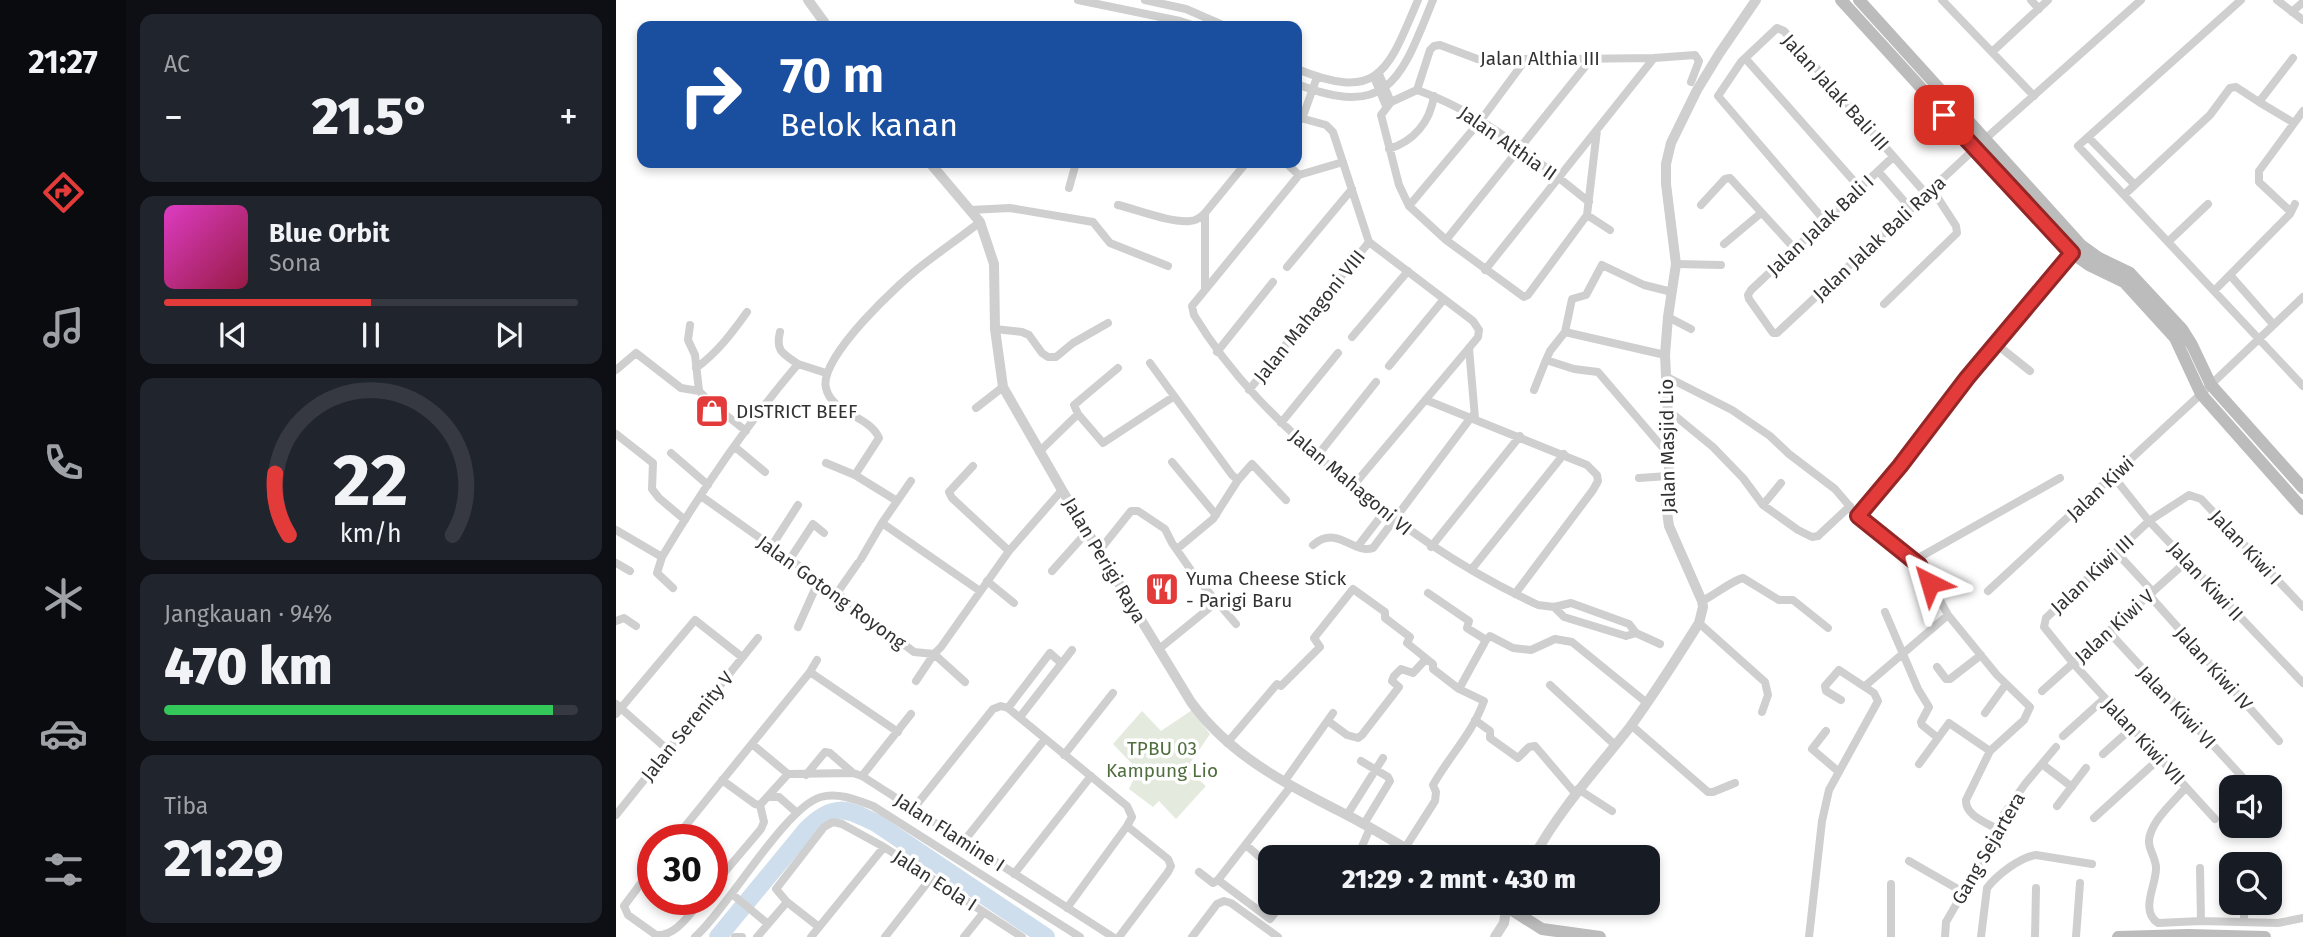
<!DOCTYPE html>
<html lang="id">
<meta charset="utf-8">
<style>
:root{--surface:#171b24;--page:#20242c;--text:#f1f3f6;--muted:#9ea1a6;--line:#363941;--accent:#e33a3a}
body{margin:0;font-family:"Fira Sans",sans-serif;background:var(--page);color:var(--text);height:100vh;display:flex;flex-direction:column;font-size:26px;white-space:nowrap}
*{box-sizing:border-box;margin:0}
p{font-size:23px;color:var(--muted)}
.icon{flex:none;width:38px;height:38px;fill:none;stroke:currentColor;stroke-width:2;stroke-linecap:round;stroke-linejoin:round}
.map{position:relative;flex:1;overflow:hidden}
.drawer{display:flex;flex-direction:column;gap:14px;padding:14px;background:#0d0f14;width:490px}
.drawer>*{flex:none}
.top-card{position:absolute;left:21px;top:21px;width:665px;height:147px;border-radius:14px;box-shadow:0 4px 10px #0003;background:#1a4fa0;color:#fff;overflow:hidden}
.tools{position:absolute;left:1603px;top:775px;display:grid;gap:14px}
.tools a{display:grid;place-items:center;width:63px;height:63px;border-radius:14px;background:var(--surface);box-shadow:0 4px 10px #0003;font-size:35px}
.speed{position:absolute;left:21px;top:824px;display:flex;gap:14px;font-size:35px;font-weight:700;text-align:center}
.speed>*{display:grid;place-content:center;width:91px;height:91px;border-radius:50%;background:var(--surface);box-shadow:0 4px 10px #0003;line-height:1}
.speed .limit{border:10px solid #d22;background:#fff;color:#111}
.pin{position:absolute;display:grid;place-items:center;width:60px;height:60px;color:#fff;margin:-30px;border-radius:14px;box-shadow:0 4px 10px #0006}
.me{position:absolute;width:77px;margin:-38px;rotate:320deg;stroke-linejoin:round;filter:drop-shadow(0 0 5px #0008)}
.turn{display:flex;align-items:center;gap:24px;height:147px;padding:0 28px;font-size:32px}
.turn .icon{width:91px;height:91px;stroke-width:2.5}
.turn b{display:block;font-size:49px;line-height:60px}
.big{font-size:52px;font-weight:800;line-height:1.1}
.drawer .tile{flex:1;display:flex;flex-direction:column;justify-content:center;gap:10px;min-width:0;padding:0 24px;border-radius:14px;background:var(--page)}
.drawer .dial{align-items:center;gap:0}
.dial svg{height:182px;overflow:visible;fill:none;stroke:var(--line);stroke-width:7;stroke-linecap:round;text-anchor:middle}
.dial text{fill:var(--text);stroke:none}
.song{display:flex;align-items:center;gap:21px}
.cover{width:84px;height:84px;border-radius:10px;background:linear-gradient(135deg,hsl(310 70% 55%),hsl(340 70% 35%))}
.played{height:7px;border-radius:4px;background:linear-gradient(90deg,var(--accent) 50%,var(--line) 50%)}
.keys{display:flex;justify-content:space-around;direction:ltr}
.heat{display:flex;justify-content:space-between;align-items:center;font-size:38px;direction:ltr}
.charge{height:10px;border-radius:5px;background:linear-gradient(90deg,#34c759 94%,var(--line) 0)}
.trip{position:absolute;left:642px;top:845px;width:402px;height:70px;border-radius:14px;background:var(--surface);box-shadow:0 4px 10px #0003;font-weight:800;line-height:70px;text-align:center}
main{display:flex;flex:1;min-height:0}
.tab-bar{display:flex;flex-direction:column;width:126px;justify-content:space-around;align-items:center;background:#090b0e;color:var(--muted)}
.tab-bar .icon{width:49px;height:49px}
.tab-bar .on{color:var(--accent)}
.tab-bar b{font-size:32px;color:var(--text)}
.map>svg:first-child{display:block}
.green{fill:#e4ebde}
.lines{fill:none;stroke-linecap:round;stroke-linejoin:round}
.river{stroke:#cedeed;stroke-width:18}
.minor{stroke:#cfcfcf;stroke-width:8}
.tertiary{stroke:#cfcfcf;stroke-width:10}
.secondary{stroke:#bcbcbc;stroke-width:12}
.route-casing{stroke:#942626;stroke-width:18}
.route{stroke:#e33a3a;stroke-width:12}
.labels{text-anchor:middle;stroke-width:7;stroke-linejoin:round;paint-order:stroke}
.street-label{font-size:19px;fill:#323232;stroke:#fff}
.poi-label{font-size:19px;fill:#323232;stroke:#fff;text-anchor:start}
.park-label{font-size:19px;fill:#516e3f;stroke:#fff}
</style>
<main>
<nav class="tab-bar">
<b>21:27</b>
<svg class="icon on" aria-label="directions" viewBox="0 0 24 24"><path d="M12 3l9 9-9 9-9-9zM9 14v-3h6M13 9l2 2-2 2"/></svg>
<svg class="icon" aria-label="music" viewBox="0 0 24 24"><path d="M9 18V5l10-2v13"/><circle cx="6" cy="18" r="3"/><circle cx="16" cy="16" r="3"/></svg>
<svg class="icon" aria-label="phone" viewBox="0 0 24 24"><path d="M5 4h4l2 5-3 2q2 4 5 5l2-3 5 2v4C11 20 4 13 5 4z"/></svg>
<svg class="icon" aria-label="climate" viewBox="0 0 24 24"><path d="M12 3v18M4 7l16 10M4 17L20 7"/></svg>
<svg class="icon" aria-label="car" viewBox="0 0 24 24"><path d="M5 17H2v-5l4-1 3-4h7l3 4 3 1v5h-3M9 17h6M6 11h13"/><circle cx="7" cy="17" r="2"/><circle cx="17" cy="17" r="2"/></svg>
<svg class="icon" aria-label="filters" viewBox="0 0 24 24"><path d="M4 7h16M4 17h16"/><circle cx="9" cy="7" r="2"/><circle cx="15" cy="17" r="2"/></svg>
</nav>
<section class="drawer">
<div class="tile"><p>AC</p>
<div class="heat"><a>−</a><b class="big">21.5°</b><a>+</a></div>
</div>
<div class="tile">
<div class="song"><i class="cover"></i><div><b>Blue Orbit</b><p>Sona</p></div></div>
<div class="played"></div>
<div class="keys"><svg class="icon" aria-label="previous" viewBox="0 0 24 24"><path d="M18 5L8 12l10 7zM5 5v14"/></svg><svg class="icon" aria-label="pause" viewBox="0 0 24 24"><path d="M8 5v14M16 5v14"/></svg><svg class="icon" aria-label="next" viewBox="0 0 24 24"><path d="M6 5l10 7-10 7zM19 5v14"/></svg></div>
</div>
<div class="tile dial"><svg viewBox="0 0 100 80">
<path d="M14 69A42 42 0 1 1 86 69"/>
<path d="M14 69A42 42 0 0 1 8 42" stroke="#e33a3a"/>
<text x="50" y="56" font-size="32" font-weight="700">22</text>
<text x="50" y="72" font-size="11">km/h</text>
</svg></div>
<div class="tile"><p>Jangkauan · 94%</p><b class="big">470 km</b><div class="charge"></div></div>
<div class="tile"><p>Tiba</p><b class="big">21:29</b></div>
</section>
<div class="map">
<svg width="1687" height="937" viewBox="0 0 1687 937">
<rect width="100%" height="100%" fill="#fff"/>
<path class="green" d="M576 710 594 734 570 769 590 786 560 819 543 801 537 807 513 789 522 770 497 744 526 711 545 731Z"/>
<g class="lines">
<path class="river" d="M102 937 191 829C217 803 230 808 260 823L430 937"/>
<path class="minor" d="M462 0 564 21 579 26
M529 0 570 9 609 26
M1326 0 1418 96
M1415 0 1423 9
M1625 0 1462 146 1687 386
M1661 0 1687 20
M1676 12 1687 2
M1376 52 1432 0
M1129 58 1244 188
M681 69C764 103 772 70 802 0
M763 74 775 102
M758 77 770 106
M681 84C775 121 786 75 817 0
M801 90 814 50 818 46 824 45 864 60 1038 58 1079 55 1083 61 1075 82
M1643 102 1678 123
M681 117 710 125 717 132 753 242 857 321 863 330 862 337 853 348 737 486
M686 119 701 77
M1472 137 1519 185
M773 149C798 141 814 122 818 96
M1277 157 1135 290 1132 295 1133 299 1157 333H1161L1368 140 1525 0
M670 163 683 175 727 162
M1262 171 1295 209
M683 175 576 306 578 315C615 376 663 423 717 469 782 525 843 568 922 605L938 607 955 603 1013 624 1020 633 1044 644
M453 188 460 163
M1508 195 1594 115 1614 88 1620 87 1643 102 1677 58
M973 202C919 159 867 113 801 90L775 102 765 115 783 185 793 206 830 240 908 297 912 295 971 215 981 130
M502 205C522 210 555 223 574 221 580 221 585 217 589 213L630 163
M1085 205 1109 179 1114 178 1178 248
M793 206 865 120 910 59
M354 210 394 208 477 222 494 243 552 266
M1675 212 1643 182V171L1687 111
M589 213V289
M971 215 994 230
M1208 220 1102 96 1125 62 1161 28 1168 31 1311 195
M830 240 976 58
M1553 241 1592 204
M1108 244 1145 213
M1060 264 1105 265
M671 267 736 189
M869 270 1038 58
M1614 275 1657 324
M1598 291 1674 214 1679 204
M1268 304 1341 233 1340 226 1316 189
M1052 317 1075 329
M74 325 72 340 79 355 83 391 95 403 130 431
M379 329 406 332 413 335 426 353 432 357H440L457 343 492 323
M949 332 956 299 970 295 986 265 1028 285 1056 292
M949 332 1049 355
M736 337 792 271
M1380 344 1414 371
M853 348 859 418
M601 352 657 282
M930 360 934 351 949 332
M534 363 616 475 622 480
M182 364 210 373
M773 366 828 299
M80 368C101 353 116 333 131 312
M502 368 458 405 462 414 487 443 557 397
M0 370 20 353 65 388 83 391
M1051 377 1116 410 1154 436 1173 454 1219 489 1242 516 1297 561
M633 390 753 242
M918 390 930 360 958 369 982 372 1054 456
M810 400 971 465 981 475 982 481 977 490 899 594
M360 408 387 387
M1052 410 1097 447 1127 478 1147 505 1182 530 1196 537 1202 536 1234 506
M665 423 722 353
M0 434 37 463 36 489 43 498 69 520
M119 447 149 472
M423 452 462 414
M55 453 92 485
M701 456 760 382
M556 462 600 515
M210 463 239 475 281 501
M357 466 333 492 336 498 393 551
M239 475 263 438C253 415 216 414 210 388 202 358 284 282 308 264 326 250 345 237 364 222
M1497 476 1533 521 1687 683
M1023 478 1052 476
M295 481 266 523 364 591
M85 496 221 593 298 652 318 654 325 647 393 551 446 490
M1147 505 1165 483
M1242 516 1284 466 1351 378 1456 253
M0 530 46 557
M697 545C722 524 737 555 757 548L856 416
M742 546 769 511
M155 547 182 505
M815 547 904 436
M561 549 597 519 622 480 636 464 670 500
M483 551 515 511H522L549 529 556 543 579 576 620 624
M1500 552 1537 592
M174 559 197 524 208 533
M245 559 266 523
M0 563 14 571
M855 570 948 454
M436 571 471 532
M371 581 398 603
M57 588 41 573 46 557C86 490 131 424 182 364 168 354 159 352 164 332
M1372 591 1585 394 1687 297
M221 593 242 563
M812 593 853 621 851 628 870 640 843 689
M1533 595 1663 741
M1086 601C1099 595 1115 581 1127 578L1163 600H1177L1212 628
M938 607 948 617 1010 636 1020 633
M1269 612 1302 689 1313 707 1305 722 1306 725 1322 738
M0 621 8 618 20 626
M1083 623 1149 682 1152 695 1146 712
M182 627 203 580
M1493 632 1630 781
M870 640 874 636 897 648 915 650 939 639 956 642 1031 703
M543 649 602 601
M1321 667 1330 679H1334L1365 655
M194 672 282 732
M300 681 318 654 349 682
M934 685 999 745
M1249 686 1332 615
M1426 691 1571 561
M0 704 52 750
M392 708 434 653 445 663
M1369 713 1390 684
M0 714 79 620 126 657
M404 717 456 650
M859 720 874 731V738L902 758 913 747 919 746 959 793
M712 721 731 735 742 738 746 735 783 687 776 681 778 676 785 669 797 673 810 659
M1015 725 1092 792H1097L1119 783
M1210 731 1196 749 1223 772
M1447 736 1489 698
M611 743 661 684 665 686 704 647 698 638 737 589 769 612V618L794 637 791 643 817 664V669L843 689 868 701C856 734 834 755 817 785L820 792 819 801 789 848
M136 744 172 774
M1487 754 1516 728
M448 755 497 693
M745 761 772 777 774 781 748 824
M1303 764 1333 723 1374 751
M1426 764 1456 787
M172 774 237 773 246 776 497 937
M190 775 209 752 214 753 237 773
M246 776 295 714
M106 780 139 804 144 805
M668 782 717 713
M1570 787C1559 801 1539 817 1534 835 1530 847 1539 855 1540 867 1541 885 1523 910 1542 923L1585 921 1662 923 1687 918
M962 789 996 811
M152 797H163L180 812
M144 805 172 774
M1441 806 1470 768
M298 808 377 709 385 706 392 708 511 806 516 817 511 826 552 859 555 866 552 872 503 937
M0 815 142 638
M731 815 767 758
M1478 818 1544 758
M1599 819 1457 663 1428 627 1430 618 1533 521 1573 495 1585 499 1687 607
M1381 829C1369 822 1349 815 1350 800L1374 751 1408 720 1414 707 1381 675 1332 615 1308 572 1297 561 1444 478
M58 840 194 672 201 660
M348 841 429 739
M630 845 654 866
M741 858 754 828
M1293 861 1347 892
M1627 863V864
M37 867 8 906 12 915 40 935C60 937 74 913 86 900
M1584 868 1585 921
M583 872 597 883 602 880
M398 874 475 776
M602 880 675 786
M602 880 654 919 667 903
M96 887 145 829 148 822 144 805
M116 894 152 924
M677 903 689 910 700 903
M1628 903V922
M451 908 511 826
M203 927 171 902 160 889 208 827 217 822 226 824 268 847 406 937
M79 937C112 908 169 807 205 797 222 792 241 800 257 806L464 937
M119 937H126
M141 937 171 902
M195 937 268 847
M269 937 315 878
M348 937 368 912
M576 937 601 904 608 901 615 903 662 937
M1193 937 1206 821 1213 790 1262 701 1258 693 1223 670 1209 686 1210 691 1225 700
M1275 937V884
M1329 937 1330 922 1371 851 1388 814 1409 784 1440 747
M1365 937 1371 888C1381 875 1404 857 1420 855L1476 864
M1419 937 1420 888
M1460 937 1464 883"/>
<path class="tertiary" d="M192 0 211 26
M314 163 364 222 378 264 379 329 387 387 446 490 575 702C615 757 672 785 731 815 756 828 781 843 806 858
M917 858C944 809 980 770 1014 727 1039 693 1061 658 1083 623L1087 607 1086 601 1053 526 1050 505 1054 456 1049 355 1052 317 1060 264 1050 184V164L1055 143 1081 90 1103 54 1140 0
M879 937 888 923 891 903"/>
<path class="secondary" d="M1225 0 1456 253 1473 265 1508 282 1559 338 1585 394 1687 509
M1243 0 1465 245 1483 258 1514 273 1566 329 1576 345 1595 385 1687 488
M890 906 926 929 984 937
M1502 937 1572 935 1649 937"/>
</g>
<g class="lines">
<g class="route-casing">
<path id="route" d="M1314 583 1303 565 1242 516 1284 466 1351 378 1456 253 1328 115"/>
</g>
<use href="#route" class="route"/>
</g>
<defs>
<g id="shop-square" transform="scale(1.75)"><rect x="-9" y="-9" width="18" height="18" rx="4" fill="#e33a3a" stroke="#fff"/><path d="M-5-2.5h2.3a2.7 3.5 0 0 1 5.4 0H5L5.5 6h-11ZM-1.5-2.5h3a1.5 2.3 0 0 0-3 0Z" fill="#fff"/></g>
<g id="restaurant-square" transform="scale(1.75)"><rect x="-9" y="-9" width="18" height="18" rx="4" fill="#e33a3a" stroke="#fff"/><path d="M-5-6h1v4h1v-4h1v4h1v-4h1v5L-1.5 .5V6h-2V.5L-5-1ZM5-6V6H3V1.5H1.5Q1.5-4 5-6Z" fill="#fff"/></g>
</defs>
<g fill-rule="evenodd">
<use href="#shop-square" x="96" y="411"/>
<use href="#restaurant-square" x="546" y="589"/>
</g>
<g class="labels">
<g class="street-label">
<text x="924" y="65">Jalan Althia III</text>
<text transform="translate(1220 92) rotate(48)" y="7">Jalan Jalak Bali III</text>
<text transform="translate(892 143) rotate(35)" y="7">Jalan Althia II</text>
<text transform="translate(1204 225) rotate(-43)" y="7">Jalan Jalak Bali I</text>
<text transform="translate(1263 238) rotate(-43)" y="7">Jalan Jalak Bali Raya</text>
<text transform="translate(693 316) rotate(-51)" y="7">Jalan Mahagoni VIII</text>
<text transform="translate(1051 446) rotate(-91)" y="7">Jalan Masjid Lio</text>
<text transform="translate(735 482) rotate(40)" y="7">Jalan Mahagoni VI</text>
<text transform="translate(1484 488) rotate(-43)" y="7">Jalan Kiwi</text>
<text transform="translate(1630 547) rotate(47)" y="7">Jalan Kiwi I</text>
<text transform="translate(489 560) rotate(59)" y="7">Jalan Perigi Raya</text>
<text transform="translate(1476 574) rotate(-43)" y="7">Jalan Kiwi III</text>
<text transform="translate(1590 581) rotate(47)" y="7">Jalan Kiwi II</text>
<text transform="translate(216 592) rotate(36)" y="7">Jalan Gotong Royong</text>
<text transform="translate(1498 626) rotate(-42)" y="7">Jalan Kiwi V</text>
<text transform="translate(1598 668) rotate(48)" y="7">Jalan Kiwi IV</text>
<text transform="translate(1561 707) rotate(47)" y="7">Jalan Kiwi VI</text>
<text transform="translate(71 726) rotate(-51)" y="7">Jalan Serenity V</text>
<text transform="translate(1528 741) rotate(47)" y="7">Jalan Kiwi VII</text>
<text transform="translate(334 832) rotate(33)" y="7">Jalan Flamine I</text>
<text transform="translate(1372 848) rotate(-60)" y="7">Gang Sejartera</text>
<text transform="translate(319 880) rotate(33)" y="7">Jalan Eola I</text>
</g>
<g class="poi-label">
<text x="120" y="418">DISTRICT BEEF</text>
<text x="570" y="585">Yuma Cheese Stick<tspan x="570" dy="22">- Parigi Baru</tspan></text>
</g>
<g class="park-label">
<text x="546" y="755">TPBU 03<tspan x="546" dy="22">Kampung Lio</tspan></text>
</g>
</g>
</svg>
<div class="tools">
<a><svg class="icon" aria-label="sound" viewBox="0 0 24 24"><path d="M4 9h4l5-4v14l-5-4H4zM17 9q2 3 0 6"/></svg></a>
<a><svg class="icon" aria-label="search" viewBox="0 0 24 24"><circle cx="10" cy="10" r="6"/><path d="M15 15l6 6"/></svg></a>
</div>
<div class="speed"><div class="limit">30</div></div>
<div class="pin" style="left:1328px;top:115px;background:#d93025"><svg class="icon" aria-label="arrive" viewBox="0 0 24 24"><path d="M6 21V4h12l-3 4 3 4H6"/></svg></div>
<svg class="me" style="left:1314px;top:583px" viewBox="-20 -20 40 40"><path d="M0-17L14 15 0 8-14 15z" fill="#e33a3a" stroke="#fff" stroke-width="4"/></svg>
<div class="trip">21:29 · 2 mnt · 430 m</div>
<div class="top-card">
<div class="turn"><svg class="icon" aria-label="right" viewBox="0 0 24 24"><path d="M7 20v-9h11M14 6l5 5-5 5"/></svg><div><b>70 m</b>Belok kanan</div></div>
</div>
</div>
</main>
